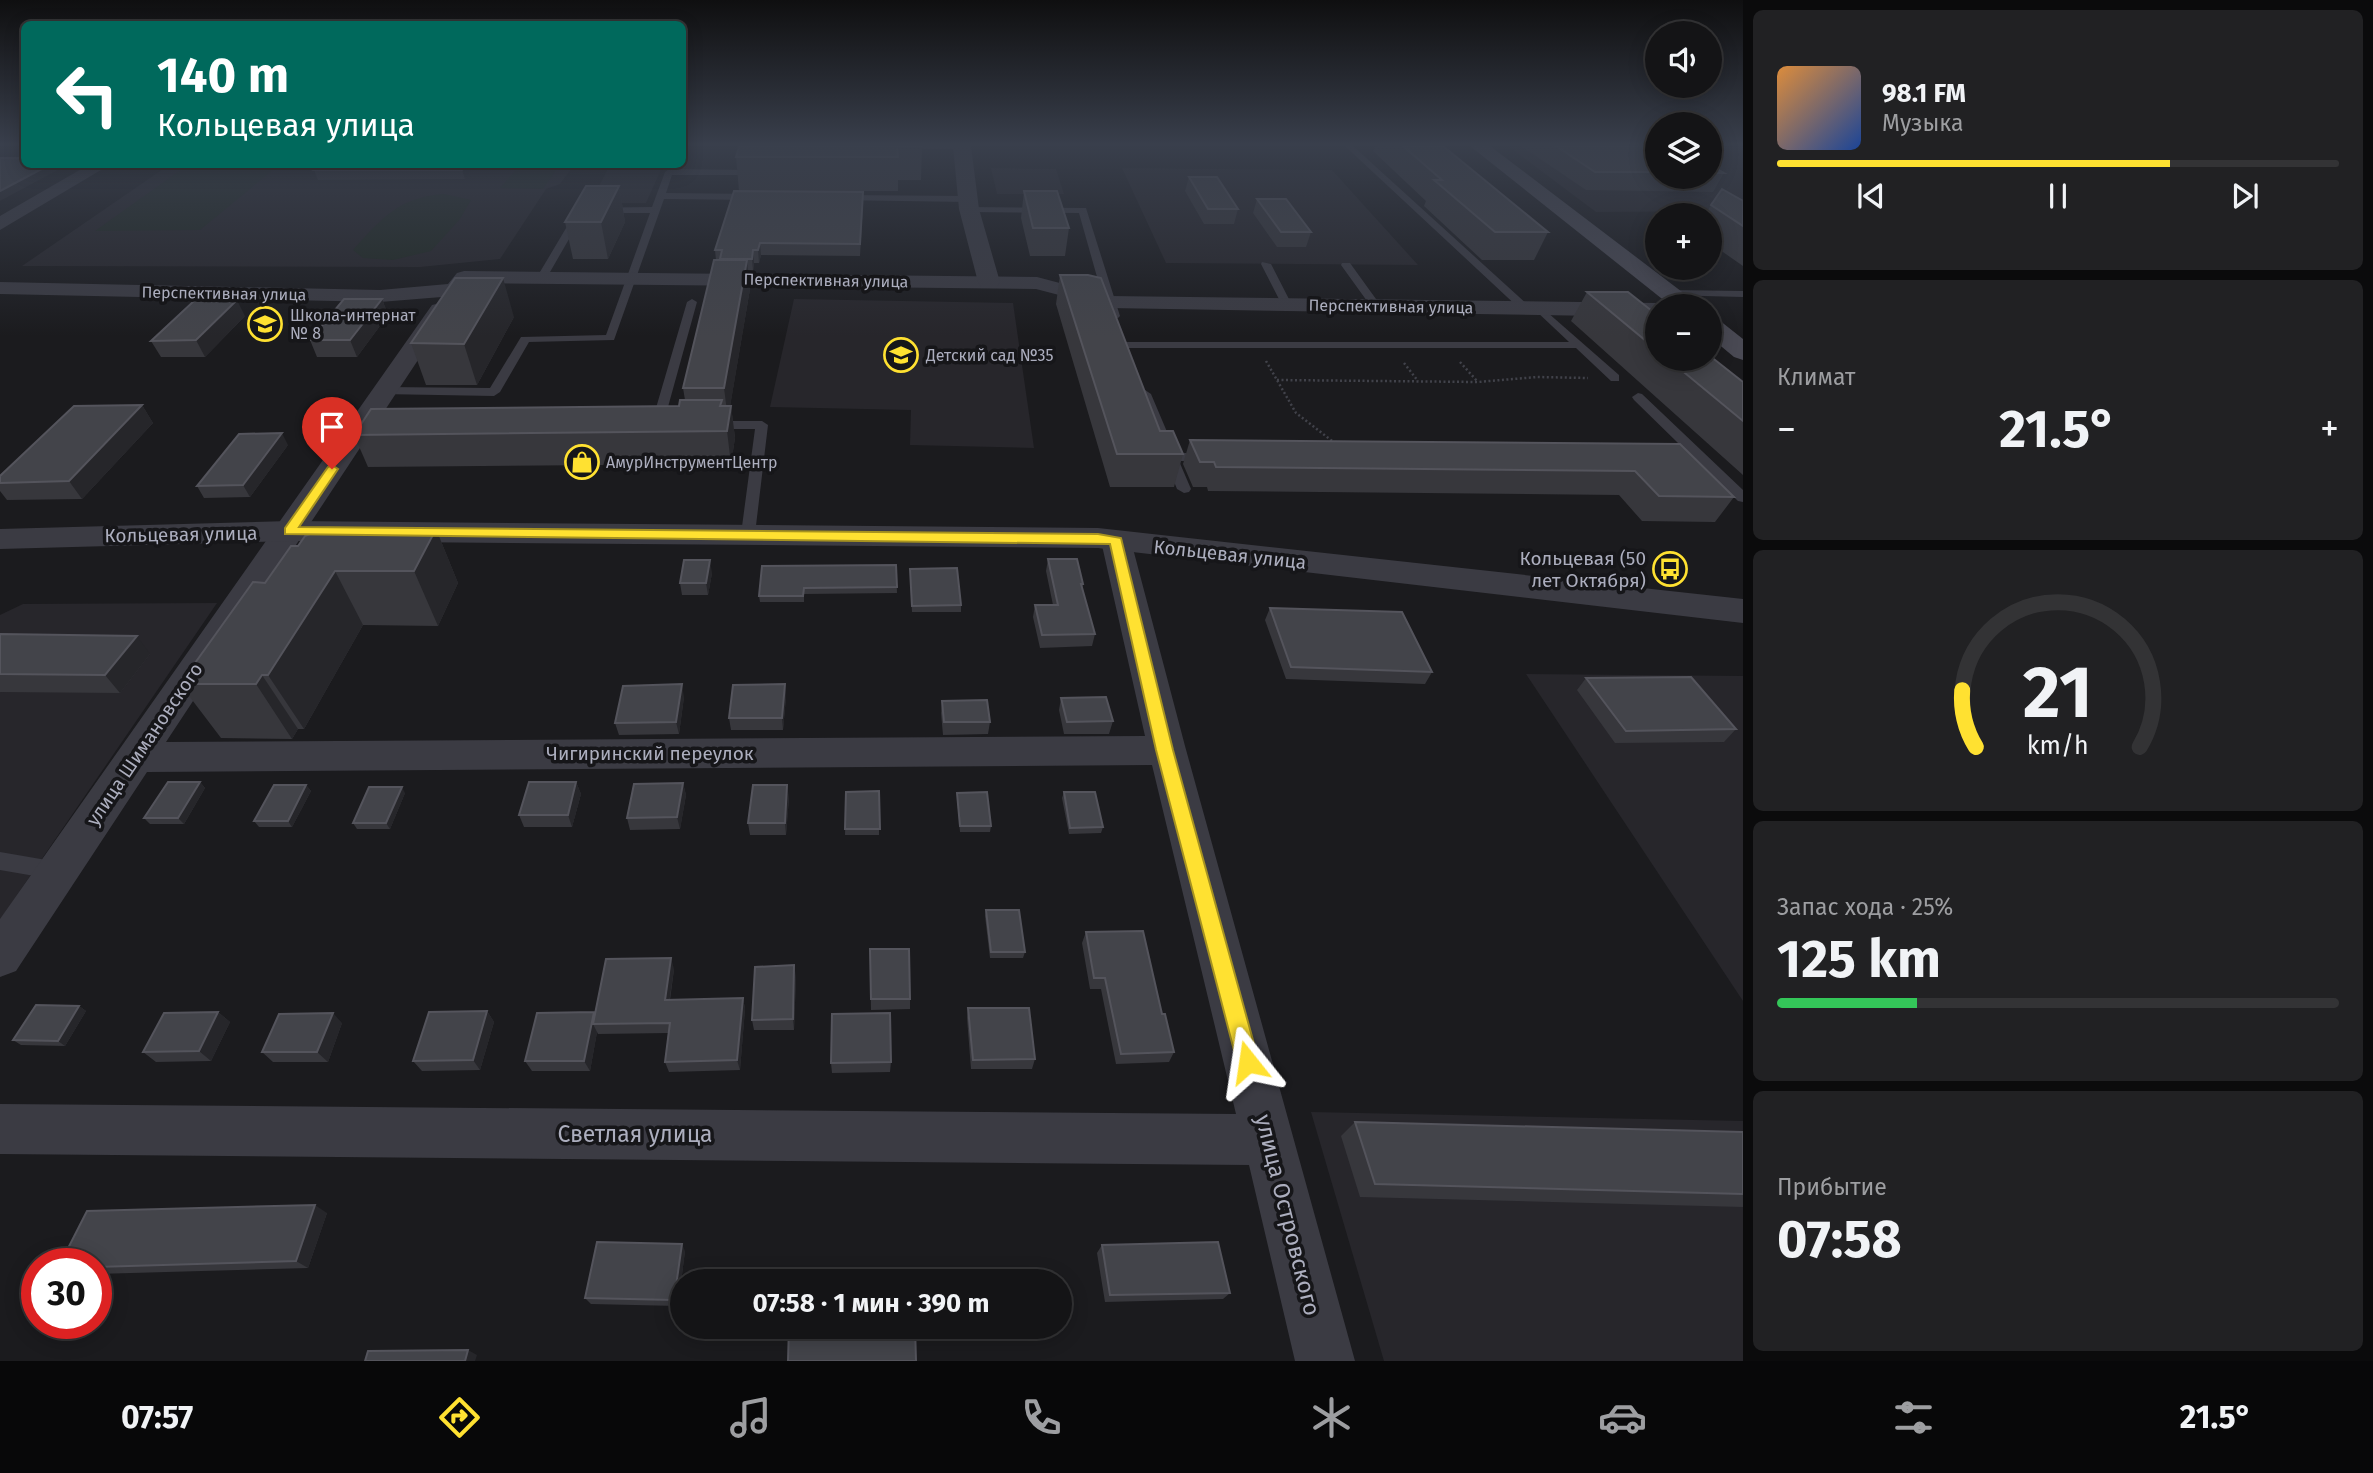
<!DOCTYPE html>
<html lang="ru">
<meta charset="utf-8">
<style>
:root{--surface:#141416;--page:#212123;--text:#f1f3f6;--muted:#9d9ea1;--line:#333335;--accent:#ffe131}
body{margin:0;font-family:"Fira Sans",sans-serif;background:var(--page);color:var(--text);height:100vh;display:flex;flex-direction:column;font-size:26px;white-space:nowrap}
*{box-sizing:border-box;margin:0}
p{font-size:23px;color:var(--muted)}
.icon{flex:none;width:38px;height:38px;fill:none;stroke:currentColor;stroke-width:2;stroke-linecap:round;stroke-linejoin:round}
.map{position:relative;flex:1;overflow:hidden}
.panel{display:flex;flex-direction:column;gap:10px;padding:10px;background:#0b0b0c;width:630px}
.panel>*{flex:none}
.hud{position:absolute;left:21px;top:21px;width:665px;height:147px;border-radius:10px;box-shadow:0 4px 18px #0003,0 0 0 2px var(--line);background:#00695c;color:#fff;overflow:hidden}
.tools{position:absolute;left:1645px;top:21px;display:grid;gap:14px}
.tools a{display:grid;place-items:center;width:77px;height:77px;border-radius:50%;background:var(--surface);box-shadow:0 4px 18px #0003,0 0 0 2px var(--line);font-size:35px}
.speed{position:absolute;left:21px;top:1248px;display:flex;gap:14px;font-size:35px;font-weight:700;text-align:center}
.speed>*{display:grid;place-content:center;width:91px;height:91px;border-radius:50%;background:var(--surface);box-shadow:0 4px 18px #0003,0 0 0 2px var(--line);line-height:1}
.speed .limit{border:10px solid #d22;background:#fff;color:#111}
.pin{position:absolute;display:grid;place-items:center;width:60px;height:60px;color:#fff;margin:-72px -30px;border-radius:50% 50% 50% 0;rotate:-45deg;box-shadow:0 0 7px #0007}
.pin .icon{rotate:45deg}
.me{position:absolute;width:77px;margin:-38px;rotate:345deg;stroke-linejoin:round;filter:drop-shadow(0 0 5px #0008)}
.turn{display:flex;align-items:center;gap:24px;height:147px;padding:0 21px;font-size:32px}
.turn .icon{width:91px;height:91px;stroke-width:2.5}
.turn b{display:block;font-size:49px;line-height:60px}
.big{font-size:52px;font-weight:700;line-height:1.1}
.panel .tile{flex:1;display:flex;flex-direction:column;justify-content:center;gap:10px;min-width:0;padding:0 24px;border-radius:10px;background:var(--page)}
.panel .dial{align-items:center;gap:0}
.dial svg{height:182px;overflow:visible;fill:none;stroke:var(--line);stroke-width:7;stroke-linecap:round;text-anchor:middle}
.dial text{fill:var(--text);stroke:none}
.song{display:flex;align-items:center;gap:21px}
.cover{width:84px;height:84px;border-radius:10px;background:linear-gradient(135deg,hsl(30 70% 55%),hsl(220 70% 35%))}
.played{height:7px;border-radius:4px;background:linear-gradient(90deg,var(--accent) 70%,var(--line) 70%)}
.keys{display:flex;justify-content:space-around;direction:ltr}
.heat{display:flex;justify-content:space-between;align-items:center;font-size:38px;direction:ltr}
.charge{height:10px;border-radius:5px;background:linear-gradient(90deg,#34c759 25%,var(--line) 0)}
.trip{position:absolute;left:670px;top:1269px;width:402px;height:70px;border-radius:35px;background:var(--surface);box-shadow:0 4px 18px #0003,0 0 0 2px var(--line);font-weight:700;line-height:70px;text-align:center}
.menu{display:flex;height:112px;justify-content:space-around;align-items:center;background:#080809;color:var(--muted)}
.menu .icon{width:49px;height:49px}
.menu .current{color:var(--accent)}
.menu b{font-size:32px;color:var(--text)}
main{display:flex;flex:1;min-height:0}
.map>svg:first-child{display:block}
.built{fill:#27262b}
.green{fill:#202923}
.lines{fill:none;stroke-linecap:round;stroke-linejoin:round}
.path{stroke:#41424a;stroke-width:2.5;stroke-dasharray:2 2.5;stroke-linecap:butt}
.service{fill:#3b3b43;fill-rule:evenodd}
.minor{fill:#3b3b43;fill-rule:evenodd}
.tertiary{fill:#3b3b43;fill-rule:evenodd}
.secondary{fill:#494953;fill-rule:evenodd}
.wall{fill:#37373c}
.shaded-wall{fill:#26262a}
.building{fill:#43444a;stroke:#54545c;stroke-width:2}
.route{fill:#ffe131;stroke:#a69220;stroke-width:2}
.labels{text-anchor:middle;stroke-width:7;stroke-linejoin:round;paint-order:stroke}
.far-street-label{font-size:16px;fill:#acaebe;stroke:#161619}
.far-poi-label{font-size:16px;fill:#acaebe;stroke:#161619;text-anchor:start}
.street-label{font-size:19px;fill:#acaebe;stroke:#161619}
.poi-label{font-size:19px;fill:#acaebe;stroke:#161619;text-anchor:end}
.near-street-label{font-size:23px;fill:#acaebe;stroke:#161619}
</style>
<main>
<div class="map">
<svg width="1743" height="1361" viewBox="0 0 1743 1361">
<rect width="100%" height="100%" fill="#1b1b1e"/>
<path class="built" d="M1508 146H1657V177H1710V146H1743V211L1596 212Z
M169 165H574L560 184 546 189 500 259 420 267 22 266Z
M610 165H663L646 203H590Z
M991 168 1056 169 1064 194H997Z
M1122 168 1332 170 1418 265 1166 263Z
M794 299 1013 303 1034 448 910 445 911 410 770 407Z
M217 603 0 920V615L23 604Z
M1526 674 1743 676V1001Z
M1311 1112 1743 1121V1361H1384Z"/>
<path class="green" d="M189 164 279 165 200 230 95 231Z
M520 165H560L543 189 500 188Z
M444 194 471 200 460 219 431 251 393 260 363 258 353 250C381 219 399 197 444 194Z"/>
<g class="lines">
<path class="path" d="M1266 361 1296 413 1336 444
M1460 362 1477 381
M1404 363 1418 381
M1277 380 1478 382 1537 377 1588 378"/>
<path class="service" d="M896 146H965L966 147 962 149H899Z
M1345 146H1353L1529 306V310H1521Z
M669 169 762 170 759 175H672L666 193 755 194 759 197 755 200 664 199 614 340 529 342 500 392 494 396 381 394 379 391 385 387 490 388 521 337 606 335 650 213H584L546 279 537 277 578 208 652 207 665 172Z
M839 195 968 196 972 199 968 202 836 200 835 198Z
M966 207 1086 208 1120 316 1118 318 1108 316 1079 213 969 212 966 211Z
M1262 262 1271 264 1292 305 1291 307 1282 305 1261 264Z
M1342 263H1350L1381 306 1380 308H1372L1341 265Z
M1669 290 1743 291V297L1665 295 1664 293Z
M692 299 697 302 663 425 662 428H652L651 425 687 302Z
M1539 305 1619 375V381H1611L1576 348H1126L1120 345 1126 342H1569L1535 310 1534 308Z
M1145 390 1151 394 1176 453H1208L1215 457 1208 461H1179L1191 489 1189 492 1184 493 1177 489 1139 394Z
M1638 393 1642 394 1743 490V502L1738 501 1686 451 1654 449V443H1678L1634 400 1632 397Z
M762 421 768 425 755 534 748 539 741 534 755 429H711L705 425 711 421Z
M0 852 58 862 65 865 68 871 65 877 58 880 0 870Z"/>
<path class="minor" d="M90 164H111L0 230V216Z
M464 271 1037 277 1109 296 1657 303 1665 306H1657V317L1109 308 1036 289 470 283 461 294 454 296 380 302 0 294V282L380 290 448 284 457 273Z
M440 303 448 305 451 310 166 742 1145 736 1101 541 1105 534 1116 532 1127 534 1131 541 1185 746 1355 1361H1295L1249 1165 0 1154V1104L1236 1114 1152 765 147 772 16 971 0 977V919L432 305Z"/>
<path class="tertiary" d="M953 146H971L979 209 1000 282 997 287H981L978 282 959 209Z
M290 521 1098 528 1743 599V623L1098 548 290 541 0 549V529Z"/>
<path class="secondary" d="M1470 146H1490L1694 301 1698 306H1671Z
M1710 318 1719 320 1743 339V360L1734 357 1710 337Z"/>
</g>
<path class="wall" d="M922 146 921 180H898V191H748L863 204 860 256 761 255 759 263H754L753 271H748L750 289 730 406H731L735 438 731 464 368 467 354 435 679 406 685 400 683 388 716 260 715 250 739 191 736 157 739 147Z
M1375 146H1443L1548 232 1534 260H1482L1424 206 1426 201 1373 151Z
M1521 146H1657V177H1710V165L1724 173 1713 192 1586 190Z
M477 164 465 179 318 180 314 170Z
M1189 177 1238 209 1234 224H1204L1185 191Z
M619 186 625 222 608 259H573L565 222Z
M1024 191 1069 228 1065 256H1030L1021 218Z
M1257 199 1311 232 1306 247H1277L1253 213Z
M1743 201V266L1710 243V215H1705L1711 205Z
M1060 275 1160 431 1183 454 1174 487H1110L1056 304Z
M1587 292 1657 315V359H1710L1743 382V475L1571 321Z
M382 299 388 315 357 357H317L310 340Z
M245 316 205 357H161L151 341Z
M514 317 477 385H426L411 343Z
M142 405 153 423 82 499 7 500 0 491V476Z
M1190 440 1680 444 1734 497 1715 522 1642 521 1619 495 1208 491 1207 487H1193L1183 464Z
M288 445 250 497 204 498 197 486Z
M436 529 458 583 438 626 363 625 304 729H298L292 739 221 738 180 684 265 583 298 546Z
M1048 559 1083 584 1082 589 1095 634 1092 646 1040 648 1033 617 1035 605H1053L1046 571Z
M896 565 897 593 804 594V602H760L759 596Z
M712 573 708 595H682L680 583Z
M910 575 961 605V612H912Z
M1270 608 1432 672 1425 684 1286 679 1265 620Z
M0 634 150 654 120 693 0 692Z
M1586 678 1736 729 1724 742 1615 743 1577 690Z
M785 684 786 697 783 730H731L729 718Z
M684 697 679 734 619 735 615 723Z
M1061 698 1113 721 1109 734H1064L1059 710Z
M942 701 990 722 988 734 943 735 941 713Z
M200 782 205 788 184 824H150L144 818Z
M576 782 581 794 572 827H524L519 815Z
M683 783 686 795 680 829 630 830 627 818Z
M306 785 311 791 292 827H259L254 821Z
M879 791V835H845L846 792Z
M1064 792 1103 827 1101 833 1069 834 1062 798Z
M405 793 390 829H357L353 823Z
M957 793 991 826 990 832H960L957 799Z
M789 797 786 835H750L748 823Z
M986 910 1025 952 1023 958H990L985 916Z
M1086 932 1162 1014 1174 1052 1169 1062 1116 1064 1101 989H1090L1082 943Z
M870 949 910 999V1009L871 1010Z
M674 969 670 1000 743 998 745 1009 740 1070 669 1072 665 1062 668 1033 598 1034 597 1032 590 1071H532L525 1061 594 1012 595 1015Z
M796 976 794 1030H754L752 1020Z
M79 1006 86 1011 65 1046 21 1045 13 1040Z
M968 1008 1035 1059 1032 1069H971L967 1018Z
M487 1011 494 1022 480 1070 422 1071 413 1061Z
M218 1012 230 1022 211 1061 156 1062 143 1052Z
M342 1023 328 1062H273L262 1052Z
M891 1062 890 1072 832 1073 831 1063Z
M1355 1122 1743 1132V1207L1360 1197 1341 1136Z
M327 1213 308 1268 96 1274V1264Z
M1102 1245 1230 1293 1223 1299 1105 1302 1097 1253Z
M685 1251 678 1306 591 1304 585 1298Z"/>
<path class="shaded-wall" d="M51 164H65V166L0 201V191Z
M467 164H477L465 179 462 170Z
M619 186 625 222 608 259 601 222Z
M760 243 761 255 759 263 758 250Z
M753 250 754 263 753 271 752 259Z
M747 260 750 289 728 419 724 388Z
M503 278 514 317 477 385 464 344Z
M382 299 388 315 357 357 350 340Z
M237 300 245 316 205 357 196 340Z
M142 405 153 423 82 499 69 481Z
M731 406 735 438 731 464 727 431Z
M282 433 288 445 250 497 243 485Z
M436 529 458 583 438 626 414 571Z
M710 560 712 573 708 595 706 583Z
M335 571 363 625 304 729 268 675Z
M137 636 150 654 120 693 105 675Z
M262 675 298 729 292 739 256 684Z
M682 684 684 697 679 734 676 722Z
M785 684 786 697 783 730 782 718Z
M200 782 205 788 184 824 178 818Z
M576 782 581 794 572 827 568 815Z
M683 783 686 795 680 829 677 817Z
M306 785 311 791 292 827 288 821Z
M787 785 789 797 786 835 785 823Z
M402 787 405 793 390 829 386 823Z
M671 958 674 969 668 1010 665 1000Z
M794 965 796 976 794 1030 793 1019Z
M743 998 745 1009 740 1070 737 1060Z
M79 1006 86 1011 65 1046 58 1041Z
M487 1011 494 1022 480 1070 473 1060Z
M218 1012 230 1022 211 1061 199 1051Z
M594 1012 599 1023 593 1024 597 1032 590 1071 584 1061Z
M333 1013 342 1023 328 1062 317 1052Z
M315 1205 327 1213 308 1268 296 1261Z
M682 1244 685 1251 678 1306 674 1300Z
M468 1350 477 1355 475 1361H465Z"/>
<path class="building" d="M832 146H922H897L898 157H736L739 147Z
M1403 146H1443L1548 232H1495L1434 180H1442Z
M1556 146H1657V172H1595Z
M0 158H24V164H51L0 191Z
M321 164H467L462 170H314Z
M1710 165 1724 173H1710Z
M1189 177H1217L1238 209H1208Z
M586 186H619L601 222H565Z
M1722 189 1743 201V226L1711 205Z
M734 191 863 192 860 244 760 243 758 250H753L752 259H720L722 250H715Z
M1024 191H1057L1069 228H1033Z
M1257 199H1286L1311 232H1281Z
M714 260H747L724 388H683Z
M1060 275H1088L1101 278 1160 431H1173L1183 454H1117Z
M455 278H503L464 344 411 343Z
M1587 292H1628L1657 315V350Z
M344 299H382L350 340H310Z
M195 300H237L196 340 151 341Z
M1710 356 1743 382V421L1668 359H1710Z
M680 400H722L720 406H731L727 431 354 435 371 409 679 406Z
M142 405 69 481 0 483V476L74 406Z
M282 433 243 485 197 486 239 434Z
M1190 440 1680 444 1734 497 1659 496 1635 471 1216 467 1214 462H1200Z
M338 529H436L414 571H335L268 675H262L256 684H180L253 582 265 583 291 546H298L305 536 318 531H336Z
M1048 559H1077L1083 584H1081L1095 634 1042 635 1035 605H1058Z
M684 560H710L706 583H680Z
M896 565 897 587 804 588 803 596H759L762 566Z
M957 568 961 605 912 606 910 569Z
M1270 608 1402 612 1432 672 1291 667Z
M0 634 137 636 105 675 0 674Z
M1691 677 1736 729 1626 731 1586 678Z
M682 684 676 722 615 723 623 686Z
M785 684 782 718H729L733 685Z
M1106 697 1113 721 1067 722 1061 698Z
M987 700 990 722H944L942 701Z
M168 782H200L178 818H144Z
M529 782H576L568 815H519Z
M683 783 677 817 627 818 634 784Z
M274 785H306L288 821H254Z
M753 785H787L785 823H748Z
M369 787H402L386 823H353Z
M879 791 880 829H845L846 792Z
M987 792 991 826H960L957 793Z
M1064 792H1095L1103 827 1070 828Z
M986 910H1019L1025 952H991Z
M1143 931 1162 1014H1165L1174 1052 1121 1054 1105 978H1094L1086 932Z
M870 949H909L910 999H871Z
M671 958 665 1000 743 998 737 1060 665 1062 670 1023 593 1024 606 959Z
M794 965 793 1019 752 1020 755 967Z
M36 1005 79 1006 58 1041 13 1040Z
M968 1008H1029L1035 1059 973 1060Z
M487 1011 473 1060 413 1061 429 1012Z
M218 1012 199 1051 143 1052 164 1013Z
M594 1012 584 1061H525L537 1013Z
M333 1013 317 1052H262L279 1014Z
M890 1013 891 1062 831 1063 832 1014Z
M1355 1122 1743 1132V1194L1375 1184Z
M315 1205 296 1261 96 1267V1264H60L87 1211Z
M597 1242 682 1244 674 1300 585 1298Z
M1218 1242 1230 1293 1110 1295 1102 1245Z
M789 1326H915L916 1361H788Z
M468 1350 465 1361H365L368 1351Z"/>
<linearGradient id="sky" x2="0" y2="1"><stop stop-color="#0f0f10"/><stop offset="0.43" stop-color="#393f4c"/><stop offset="1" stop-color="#393f4c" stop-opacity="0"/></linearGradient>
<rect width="1743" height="336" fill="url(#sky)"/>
<path class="route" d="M332 465 338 469 299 527 1098 534 1121 538 1173 750 1259 1062 1256 1069 1248 1073 1240 1069 1237 1062 1156 750 1110 544 285 534V528L328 467Z"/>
<defs>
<g id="school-ring" transform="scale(1.75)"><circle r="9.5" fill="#161619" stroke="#ffe131" stroke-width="1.5"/><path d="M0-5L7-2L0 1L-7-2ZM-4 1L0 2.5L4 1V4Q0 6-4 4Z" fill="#ffe131"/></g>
<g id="shop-ring" transform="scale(1.75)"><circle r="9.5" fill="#161619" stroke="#ffe131" stroke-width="1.5"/><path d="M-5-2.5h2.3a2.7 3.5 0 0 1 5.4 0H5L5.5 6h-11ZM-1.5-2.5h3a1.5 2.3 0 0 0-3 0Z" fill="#ffe131"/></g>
<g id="bus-ring" transform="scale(1.75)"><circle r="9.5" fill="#161619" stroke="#ffe131" stroke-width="1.5"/><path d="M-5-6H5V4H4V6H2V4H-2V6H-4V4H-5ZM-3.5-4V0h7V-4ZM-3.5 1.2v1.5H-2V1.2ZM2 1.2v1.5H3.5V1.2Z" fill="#ffe131"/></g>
</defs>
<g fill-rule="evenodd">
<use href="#school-ring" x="265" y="324"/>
<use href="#school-ring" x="901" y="355"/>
<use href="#shop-ring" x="582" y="462"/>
<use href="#bus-ring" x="1670" y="569"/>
</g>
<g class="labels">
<g class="far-street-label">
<text transform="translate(826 280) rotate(1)" y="6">Перспективная улица</text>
<text transform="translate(224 293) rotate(1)" y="6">Перспективная улица</text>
<text transform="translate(1391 306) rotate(1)" y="6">Перспективная улица</text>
</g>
<g class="far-poi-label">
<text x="290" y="321">Школа-интернат<tspan x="290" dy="18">№ 8</tspan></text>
<text x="926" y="361">Детский сад №35</text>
<text x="606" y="468">АмурИнструментЦентр</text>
</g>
<g class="street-label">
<text transform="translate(181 534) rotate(-1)" y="7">Кольцевая улица</text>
<text transform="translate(1230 554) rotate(6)" y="7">Кольцевая улица</text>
<text transform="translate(144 744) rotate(-56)" y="7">улица Шимановского</text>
<text x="650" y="760">Чигиринский переулок</text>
</g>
<g class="poi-label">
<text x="1646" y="565">Кольцевая (50<tspan x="1646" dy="22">лет Октября)</tspan></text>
</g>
<g class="near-street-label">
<text x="635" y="1142">Светлая улица</text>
<text transform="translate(1288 1215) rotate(76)" y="8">улица Островского</text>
</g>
</g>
</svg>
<div class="tools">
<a><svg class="icon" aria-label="sound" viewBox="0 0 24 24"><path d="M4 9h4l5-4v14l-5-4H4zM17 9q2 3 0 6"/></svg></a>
<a><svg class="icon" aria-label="layers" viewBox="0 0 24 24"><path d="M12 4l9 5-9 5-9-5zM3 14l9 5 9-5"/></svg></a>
<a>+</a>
<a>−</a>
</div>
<div class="speed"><div class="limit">30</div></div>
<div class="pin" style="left:332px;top:469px;background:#d93025"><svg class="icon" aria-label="arrive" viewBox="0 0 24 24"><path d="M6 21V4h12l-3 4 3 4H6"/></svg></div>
<svg class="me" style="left:1248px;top:1062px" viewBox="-20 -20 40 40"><path d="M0-17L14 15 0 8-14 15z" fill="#ffe131" stroke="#fff" stroke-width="4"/></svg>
<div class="trip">07:58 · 1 мин · 390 m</div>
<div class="hud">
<div class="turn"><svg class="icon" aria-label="left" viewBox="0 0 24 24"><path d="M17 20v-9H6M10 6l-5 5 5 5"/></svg><div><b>140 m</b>Кольцевая улица</div></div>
</div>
</div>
<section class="panel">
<div class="tile">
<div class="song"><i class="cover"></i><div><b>98.1 FM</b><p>Музыка</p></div></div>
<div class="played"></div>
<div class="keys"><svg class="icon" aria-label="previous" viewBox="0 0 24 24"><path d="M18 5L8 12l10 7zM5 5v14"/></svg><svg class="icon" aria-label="pause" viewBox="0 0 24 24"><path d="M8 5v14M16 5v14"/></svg><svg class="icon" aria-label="next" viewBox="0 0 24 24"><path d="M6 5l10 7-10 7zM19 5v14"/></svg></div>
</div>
<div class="tile"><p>Климат</p>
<div class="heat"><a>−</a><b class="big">21.5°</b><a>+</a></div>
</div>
<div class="tile dial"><svg viewBox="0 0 100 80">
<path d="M14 69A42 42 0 1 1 86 69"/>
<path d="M14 69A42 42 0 0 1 8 44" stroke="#ffe131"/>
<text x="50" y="56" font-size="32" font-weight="700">21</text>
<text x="50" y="72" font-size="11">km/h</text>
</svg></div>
<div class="tile"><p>Запас хода · 25%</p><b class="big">125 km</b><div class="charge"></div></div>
<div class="tile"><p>Прибытие</p><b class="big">07:58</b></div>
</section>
</main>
<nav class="menu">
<b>07:57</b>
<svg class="icon current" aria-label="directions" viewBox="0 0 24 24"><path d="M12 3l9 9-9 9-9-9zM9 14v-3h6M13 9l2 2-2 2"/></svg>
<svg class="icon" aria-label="music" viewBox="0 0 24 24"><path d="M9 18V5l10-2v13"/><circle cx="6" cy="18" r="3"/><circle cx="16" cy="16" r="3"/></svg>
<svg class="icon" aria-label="phone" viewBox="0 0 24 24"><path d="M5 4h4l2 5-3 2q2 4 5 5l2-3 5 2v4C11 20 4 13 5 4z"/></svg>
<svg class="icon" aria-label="climate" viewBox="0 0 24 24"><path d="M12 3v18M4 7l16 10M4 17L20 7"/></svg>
<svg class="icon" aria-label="car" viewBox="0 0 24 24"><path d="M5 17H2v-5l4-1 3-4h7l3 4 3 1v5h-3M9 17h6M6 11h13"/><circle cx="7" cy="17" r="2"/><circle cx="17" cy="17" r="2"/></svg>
<svg class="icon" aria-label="filters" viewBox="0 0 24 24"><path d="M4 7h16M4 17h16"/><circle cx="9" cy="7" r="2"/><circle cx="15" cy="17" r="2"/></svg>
<b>21.5°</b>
</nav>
